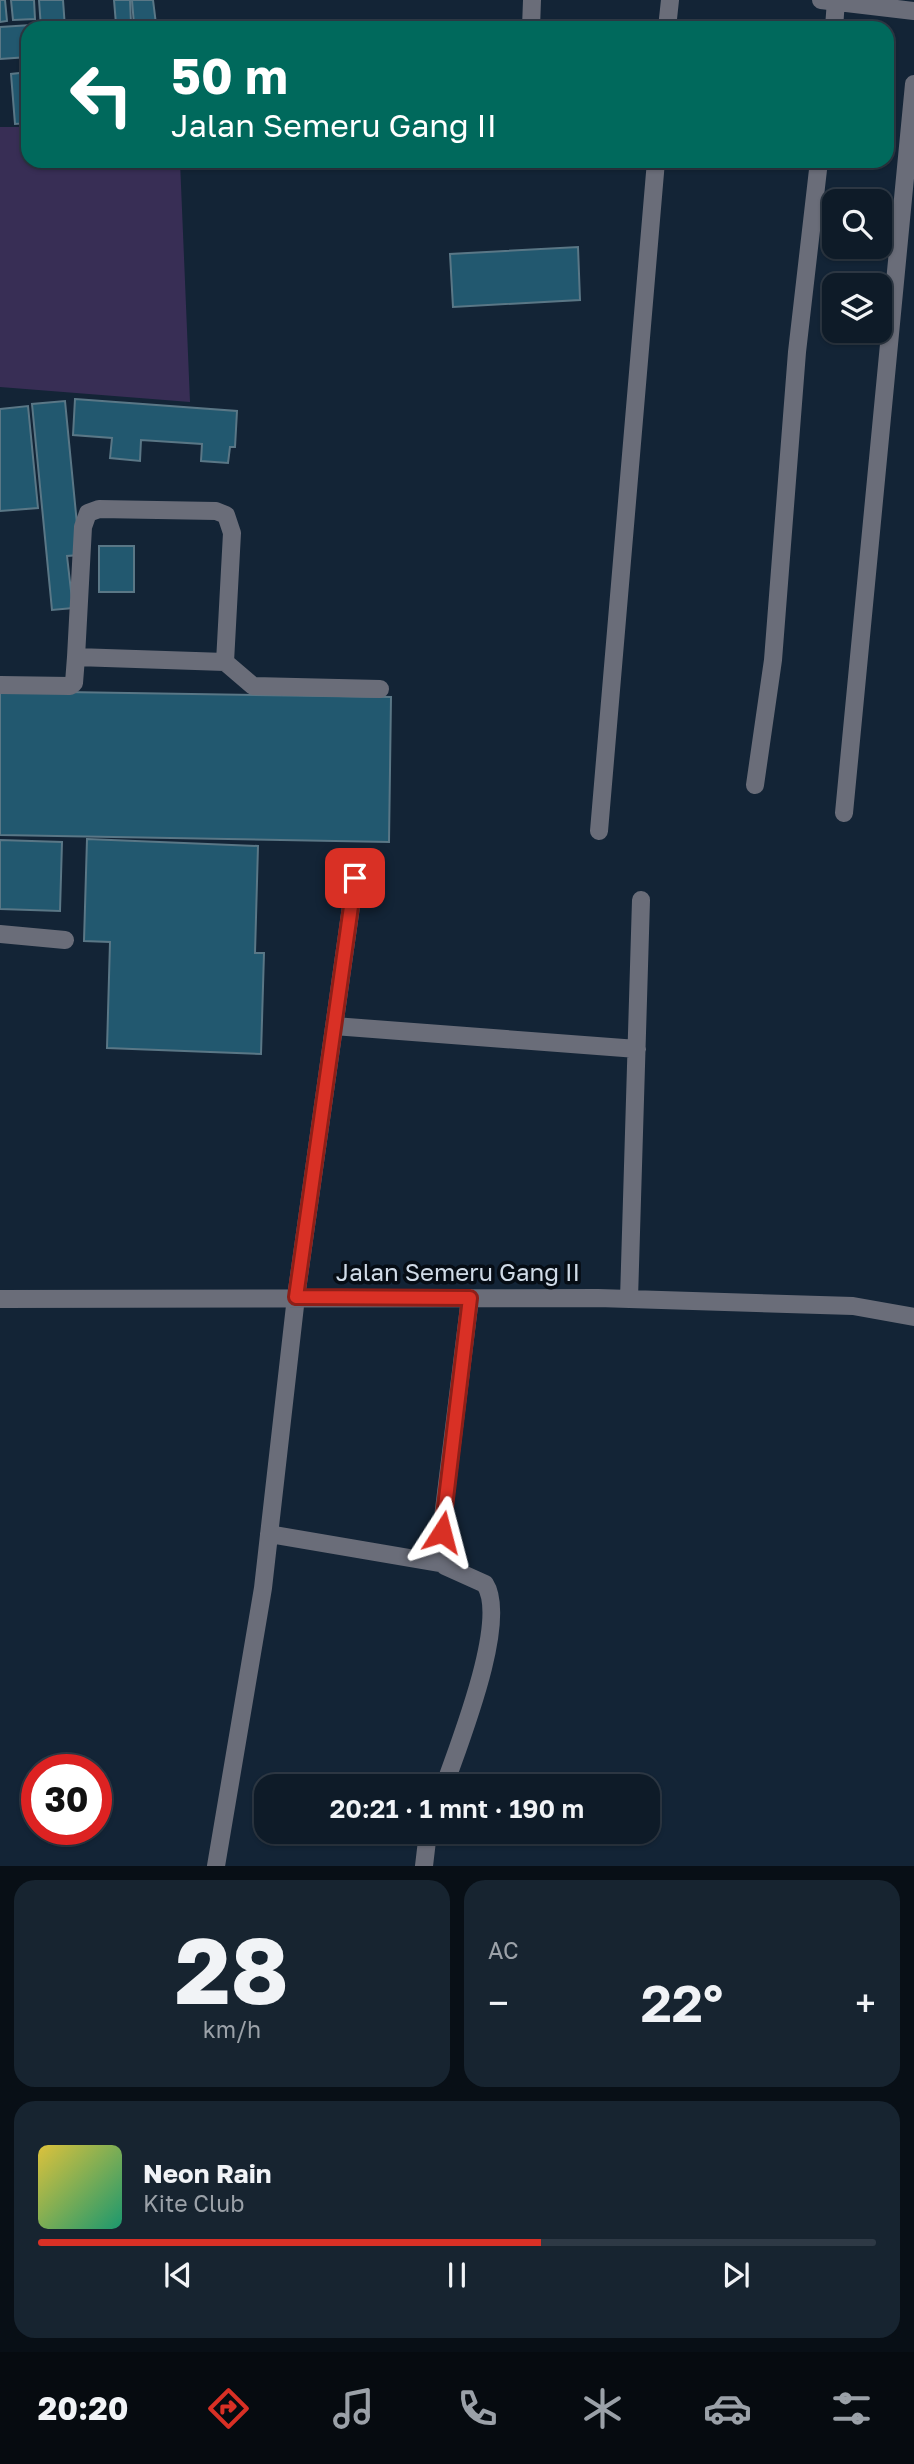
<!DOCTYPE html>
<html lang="id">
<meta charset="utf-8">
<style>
:root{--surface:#0e1b28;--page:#172430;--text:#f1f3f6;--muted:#9ba1a8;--line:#2e3945;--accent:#d93025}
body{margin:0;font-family:"Golos Text",sans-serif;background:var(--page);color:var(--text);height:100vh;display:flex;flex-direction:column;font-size:26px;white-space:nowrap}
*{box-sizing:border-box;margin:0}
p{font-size:23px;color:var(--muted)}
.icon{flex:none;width:38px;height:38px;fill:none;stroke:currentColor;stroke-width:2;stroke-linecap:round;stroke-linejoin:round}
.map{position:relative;height:1866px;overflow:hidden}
.sheet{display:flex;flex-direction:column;gap:14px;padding:14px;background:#080f16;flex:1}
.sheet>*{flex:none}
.top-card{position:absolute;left:21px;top:21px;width:873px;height:147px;border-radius:21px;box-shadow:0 2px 5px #0004,0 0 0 2px var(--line);background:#00695c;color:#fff;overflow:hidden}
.fabs{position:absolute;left:822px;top:189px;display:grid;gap:14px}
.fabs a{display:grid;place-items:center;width:70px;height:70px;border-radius:14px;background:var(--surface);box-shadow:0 2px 5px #0004,0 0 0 2px var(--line);font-size:35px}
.speed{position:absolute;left:21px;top:1754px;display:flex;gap:14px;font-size:35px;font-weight:700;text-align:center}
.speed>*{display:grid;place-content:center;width:91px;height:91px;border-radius:50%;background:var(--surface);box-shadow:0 2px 5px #0004,0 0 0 2px var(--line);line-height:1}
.speed .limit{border:10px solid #d22;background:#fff;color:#111}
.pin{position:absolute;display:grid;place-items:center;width:60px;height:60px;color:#fff;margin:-30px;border-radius:14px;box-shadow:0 4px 10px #0006}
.me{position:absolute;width:77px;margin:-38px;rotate:9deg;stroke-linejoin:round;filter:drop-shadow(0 0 5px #0008)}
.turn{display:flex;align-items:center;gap:24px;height:147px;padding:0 35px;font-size:32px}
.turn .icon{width:91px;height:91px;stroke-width:2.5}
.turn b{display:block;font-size:49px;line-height:60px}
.big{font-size:52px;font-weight:600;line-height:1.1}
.sheet .card{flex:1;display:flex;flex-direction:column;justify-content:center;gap:10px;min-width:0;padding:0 24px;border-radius:21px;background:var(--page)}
.sheet .dial{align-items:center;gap:0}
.dial b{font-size:91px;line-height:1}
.song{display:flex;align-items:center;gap:21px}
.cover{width:84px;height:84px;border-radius:10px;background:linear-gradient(135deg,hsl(50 70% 55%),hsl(160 70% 35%))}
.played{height:7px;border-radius:4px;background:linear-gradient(90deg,var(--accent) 60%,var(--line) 60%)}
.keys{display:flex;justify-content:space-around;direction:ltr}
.heat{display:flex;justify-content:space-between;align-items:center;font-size:38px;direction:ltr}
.sheet .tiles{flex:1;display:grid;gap:14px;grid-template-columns:1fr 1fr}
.card:last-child{grid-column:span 2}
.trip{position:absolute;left:254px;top:1774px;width:406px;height:70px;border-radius:21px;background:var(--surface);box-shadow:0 2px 5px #0004,0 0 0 2px var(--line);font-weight:600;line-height:70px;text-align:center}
.dock{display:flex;height:112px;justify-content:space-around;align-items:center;background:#060b10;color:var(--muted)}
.dock .icon{width:49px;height:49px}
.dock .on{color:var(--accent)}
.dock b{font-size:32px;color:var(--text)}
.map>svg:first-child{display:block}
.green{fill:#382e55}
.building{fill:#22586f;stroke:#5a7786;stroke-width:2}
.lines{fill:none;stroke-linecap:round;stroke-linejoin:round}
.minor{stroke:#6a6d79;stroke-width:18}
.route-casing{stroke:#8d1f18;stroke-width:18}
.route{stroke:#d93025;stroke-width:12}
.labels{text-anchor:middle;stroke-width:7;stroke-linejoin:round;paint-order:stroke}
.street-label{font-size:24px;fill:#d0dbe7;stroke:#060d15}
</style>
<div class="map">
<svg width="914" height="1866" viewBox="0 0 914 1866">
<rect width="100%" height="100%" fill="#132436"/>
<path class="green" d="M0 127H28V161H180L190 402 0 387Z"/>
<path class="building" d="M0 0H5L7 21 0 22Z
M11 0H34L35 19 13 20Z
M39 0H63L65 28H41Z
M114 0H130L131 23 116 24Z
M132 0H153L156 24 134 25Z
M31 25 32 28H28V57L0 59V27Z
M28 72V123L15 124 11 74Z
M578 247 580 300 453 307 450 254Z
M75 399 237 411 235 447H230L228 463 201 461 202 444 141 440 140 461 110 458 112 438 73 435Z
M65 401 80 555 67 556 73 608 52 610 32 404Z
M28 406 38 508 0 511V409Z
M99 546H134V592H99Z
M0 691 391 697 389 842 0 835Z
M87 839 258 846 255 953H264L261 1054 107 1048 110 942 84 941Z
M0 840 62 842 60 911 0 909Z"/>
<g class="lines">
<path class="minor" d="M821 0 914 11
M531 28 532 0
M667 28 670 0
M834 28 836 0
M76 657 83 527 88 513 99 509 216 511 226 515 232 533 225 662
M0 685 70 686 74 683 76 657 225 662 253 686 380 689
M755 785 773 660 797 352 819 161
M844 813 914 84
M599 831 656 161
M0 934 65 940
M334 1026 637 1049
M0 1299 598 1298 853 1306 914 1317
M629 1299 641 900
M269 1534 439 1563
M444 1787C458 1746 509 1621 485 1584L445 1566 438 1558 470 1298
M216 1866 263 1588 296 1297 355 878
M424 1866 428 1832"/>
</g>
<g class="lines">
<g class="route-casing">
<path id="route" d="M355 878 296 1297 470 1298 442 1532"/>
</g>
<use href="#route" class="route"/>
</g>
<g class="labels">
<g class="street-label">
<text x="458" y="1281">Jalan Semeru Gang II</text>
</g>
</g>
</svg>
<div class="fabs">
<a><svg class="icon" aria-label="search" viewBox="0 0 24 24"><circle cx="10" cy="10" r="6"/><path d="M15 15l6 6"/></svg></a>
<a><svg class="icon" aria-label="layers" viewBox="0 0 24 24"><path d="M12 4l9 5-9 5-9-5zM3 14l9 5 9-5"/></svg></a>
</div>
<div class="speed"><div class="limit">30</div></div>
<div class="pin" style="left:355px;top:878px;background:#d93025"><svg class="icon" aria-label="arrive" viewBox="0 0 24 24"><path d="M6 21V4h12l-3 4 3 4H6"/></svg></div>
<svg class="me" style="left:442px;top:1532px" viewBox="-20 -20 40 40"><path d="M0-17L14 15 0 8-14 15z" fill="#d93025" stroke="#fff" stroke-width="4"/></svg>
<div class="trip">20:21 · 1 mnt · 190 m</div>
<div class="top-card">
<div class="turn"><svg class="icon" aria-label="left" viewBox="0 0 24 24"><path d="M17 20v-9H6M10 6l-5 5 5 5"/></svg><div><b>50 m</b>Jalan Semeru Gang II</div></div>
</div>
</div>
<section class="sheet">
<div class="tiles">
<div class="card dial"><b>28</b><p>km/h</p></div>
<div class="card"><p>AC</p>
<div class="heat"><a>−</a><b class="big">22°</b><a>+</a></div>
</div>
<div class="card">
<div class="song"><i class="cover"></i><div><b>Neon Rain</b><p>Kite Club</p></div></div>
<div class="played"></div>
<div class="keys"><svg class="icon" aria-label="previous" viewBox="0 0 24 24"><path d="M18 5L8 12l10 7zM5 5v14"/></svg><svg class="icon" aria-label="pause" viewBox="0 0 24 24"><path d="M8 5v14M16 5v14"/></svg><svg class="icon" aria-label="next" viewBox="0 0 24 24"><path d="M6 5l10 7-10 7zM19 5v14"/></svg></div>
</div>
</div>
</section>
<nav class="dock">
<b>20:20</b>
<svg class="icon on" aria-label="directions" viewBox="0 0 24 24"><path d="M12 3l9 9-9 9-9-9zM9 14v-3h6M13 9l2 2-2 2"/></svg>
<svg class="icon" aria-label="music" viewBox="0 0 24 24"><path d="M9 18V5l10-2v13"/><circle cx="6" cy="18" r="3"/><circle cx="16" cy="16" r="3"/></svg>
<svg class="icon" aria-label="phone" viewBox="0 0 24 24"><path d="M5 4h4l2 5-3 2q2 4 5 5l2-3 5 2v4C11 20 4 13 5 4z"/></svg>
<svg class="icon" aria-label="climate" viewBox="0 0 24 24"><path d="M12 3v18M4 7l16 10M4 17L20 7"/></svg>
<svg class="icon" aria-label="car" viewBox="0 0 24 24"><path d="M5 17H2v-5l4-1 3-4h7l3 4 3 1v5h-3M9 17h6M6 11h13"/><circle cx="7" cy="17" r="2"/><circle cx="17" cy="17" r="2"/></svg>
<svg class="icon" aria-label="filters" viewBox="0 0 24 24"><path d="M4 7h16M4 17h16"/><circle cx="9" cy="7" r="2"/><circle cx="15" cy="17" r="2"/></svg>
</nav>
